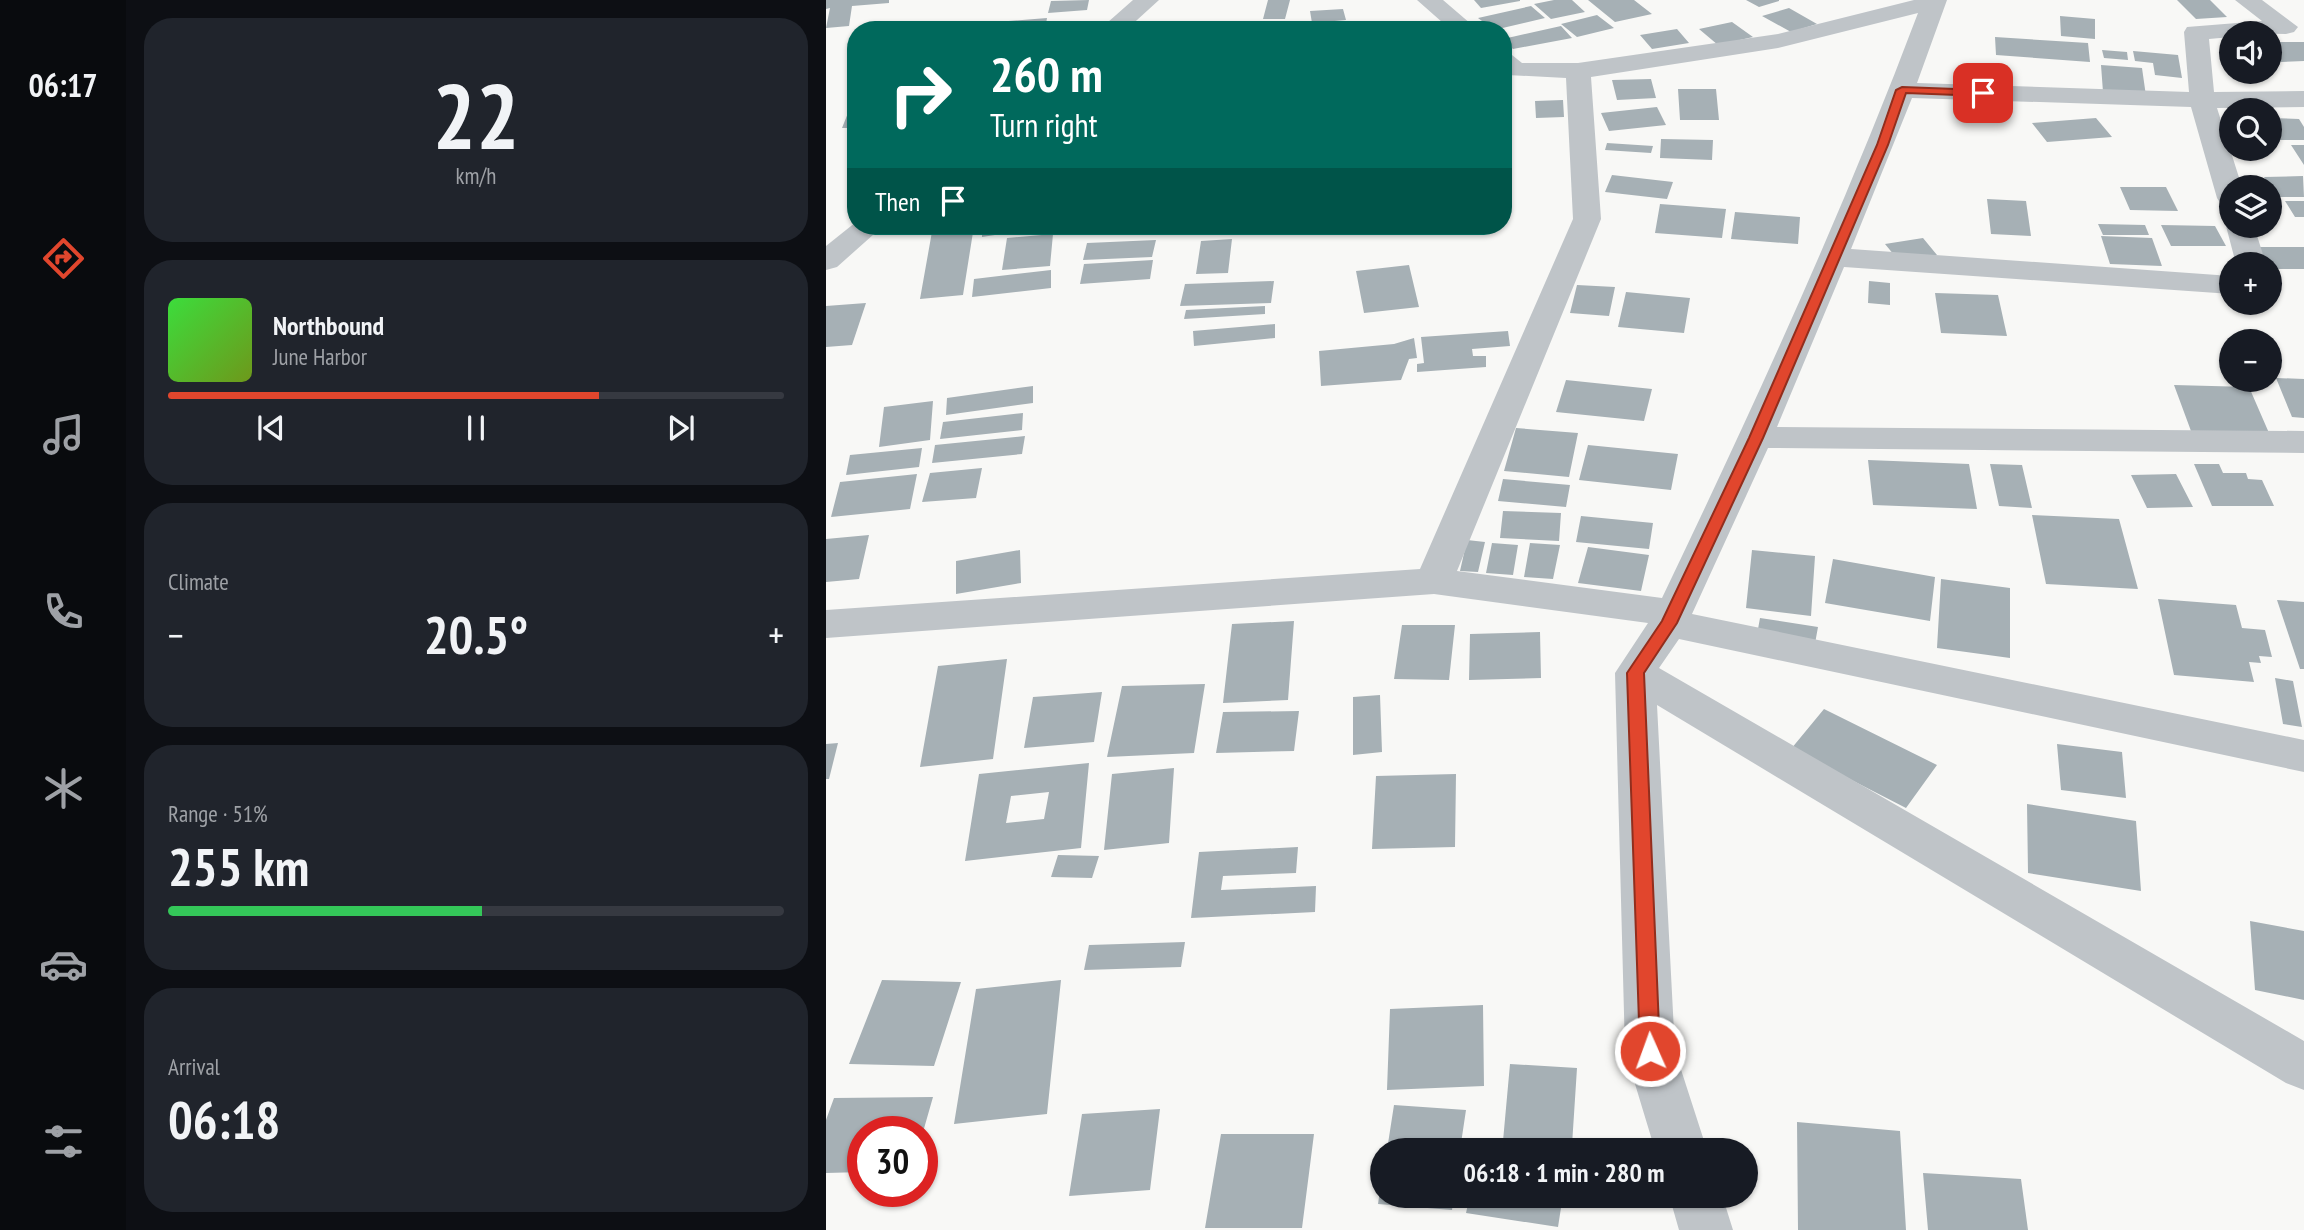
<!DOCTYPE html>
<meta charset="utf-8">
<style>
:root{--surface:#171b24;--page:#20242c;--text:#f1f3f6;--muted:#9ea1a6;--line:#363941;--accent:#e1462d}
body{margin:0;font-family:"PT Sans Narrow",sans-serif;background:var(--page);color:var(--text);height:100vh;display:flex;flex-direction:column;font-size:26px;white-space:nowrap}
*{box-sizing:border-box;margin:0}
p{font-size:23px;color:var(--muted)}
.icon{flex:none;width:38px;height:38px;fill:none;stroke:currentColor;stroke-width:2;stroke-linecap:round;stroke-linejoin:round}
.map{position:relative;flex:1;overflow:hidden}
.details{display:flex;flex-direction:column;gap:18px;padding:18px;background:#0d0f14;width:700px}
.details>*{flex:none}
.top-card{position:absolute;left:21px;top:21px;width:665px;height:214px;border-radius:28px;box-shadow:0 2px 5px #0004;background:#00695c;color:#fff;overflow:hidden}
.tools{position:absolute;left:1393px;top:21px;display:grid;gap:14px}
.tools a{display:grid;place-items:center;width:63px;height:63px;border-radius:50%;background:var(--surface);box-shadow:0 2px 5px #0004;font-size:35px}
.speed{position:absolute;left:21px;top:1116px;display:flex;gap:14px;font-size:35px;font-weight:700;text-align:center}
.speed>*{display:grid;place-content:center;width:91px;height:91px;border-radius:50%;background:var(--surface);box-shadow:0 2px 5px #0004;line-height:1}
.speed .limit{border:10px solid #d22;background:#fff;color:#111}
.pin{position:absolute;display:grid;place-items:center;width:60px;height:60px;color:#fff;margin:-30px;border-radius:14px;box-shadow:0 4px 10px #0006}
.me{position:absolute;width:77px;margin:-38px;rotate:358deg;stroke-linejoin:round;filter:drop-shadow(0 0 5px #0008)}
.turn{display:flex;align-items:center;gap:24px;height:147px;padding:0 28px;font-size:32px}
.turn .icon{width:91px;height:91px;stroke-width:2.5}
.turn b{display:block;font-size:49px;line-height:60px}
.then{display:flex;align-items:center;height:66px;padding:0 28px;background:#0003;gap:14px;font-size:26px}
.big{font-size:52px;font-weight:800;line-height:1.1}
.details .card{flex:1;display:flex;flex-direction:column;justify-content:center;gap:10px;min-width:0;padding:0 24px;border-radius:28px;background:var(--page)}
.details .dial{align-items:center;gap:0}
.dial b{font-size:91px;line-height:1}
.song{display:flex;align-items:center;gap:21px}
.cover{width:84px;height:84px;border-radius:10px;background:linear-gradient(135deg,hsl(120 70% 55%),hsl(80 70% 35%))}
.played{height:7px;border-radius:4px;background:linear-gradient(90deg,var(--accent) 70%,var(--line) 70%)}
.keys{display:flex;justify-content:space-around;direction:ltr}
.heat{display:flex;justify-content:space-between;align-items:center;font-size:38px;direction:ltr}
.charge{height:10px;border-radius:5px;background:linear-gradient(90deg,#34c759 51%,var(--line) 0)}
.trip{position:absolute;left:544px;top:1138px;width:388px;height:70px;border-radius:35px;background:var(--surface);box-shadow:0 2px 5px #0004;font-weight:800;line-height:70px;text-align:center}
main{display:flex;flex:1;min-height:0}
.menu{display:flex;flex-direction:column;width:126px;justify-content:space-around;align-items:center;background:#090b0e;color:var(--muted)}
.menu .icon{width:49px;height:49px}
.menu .on{color:var(--accent)}
.menu b{font-size:32px;color:var(--text)}
.map>svg:first-child{display:block}
.building{fill:#a6b0b5;fill-rule:evenodd}
.lines{fill:none;stroke-linecap:round;stroke-linejoin:round}
.minor{fill:#bfc4c8;fill-rule:evenodd}
.route{fill:#e1462d;stroke:#922e1d;stroke-width:2}
</style>
<main>
<nav class="menu">
<b>06:17</b>
<svg class="icon on" aria-label="directions" viewBox="0 0 24 24"><path d="M12 3l9 9-9 9-9-9zM9 14v-3h6M13 9l2 2-2 2"/></svg>
<svg class="icon" aria-label="music" viewBox="0 0 24 24"><path d="M9 18V5l10-2v13"/><circle cx="6" cy="18" r="3"/><circle cx="16" cy="16" r="3"/></svg>
<svg class="icon" aria-label="phone" viewBox="0 0 24 24"><path d="M5 4h4l2 5-3 2q2 4 5 5l2-3 5 2v4C11 20 4 13 5 4z"/></svg>
<svg class="icon" aria-label="climate" viewBox="0 0 24 24"><path d="M12 3v18M4 7l16 10M4 17L20 7"/></svg>
<svg class="icon" aria-label="car" viewBox="0 0 24 24"><path d="M5 17H2v-5l4-1 3-4h7l3 4 3 1v5h-3M9 17h6M6 11h13"/><circle cx="7" cy="17" r="2"/><circle cx="17" cy="17" r="2"/></svg>
<svg class="icon" aria-label="filters" viewBox="0 0 24 24"><path d="M4 7h16M4 17h16"/><circle cx="9" cy="7" r="2"/><circle cx="15" cy="17" r="2"/></svg>
</nav>
<section class="details">
<div class="card dial"><b>22</b><p>km/h</p></div>
<div class="card">
<div class="song"><i class="cover"></i><div><b>Northbound</b><p>June Harbor</p></div></div>
<div class="played"></div>
<div class="keys"><svg class="icon" aria-label="previous" viewBox="0 0 24 24"><path d="M18 5L8 12l10 7zM5 5v14"/></svg><svg class="icon" aria-label="pause" viewBox="0 0 24 24"><path d="M8 5v14M16 5v14"/></svg><svg class="icon" aria-label="next" viewBox="0 0 24 24"><path d="M6 5l10 7-10 7zM19 5v14"/></svg></div>
</div>
<div class="card"><p>Climate</p>
<div class="heat"><a>−</a><b class="big">20.5°</b><a>+</a></div>
</div>
<div class="card"><p>Range · 51%</p><b class="big">255 km</b><div class="charge"></div></div>
<div class="card"><p>Arrival</p><b class="big">06:18</b></div>
</section>
<div class="map">
<svg width="1478" height="1230" viewBox="0 0 1478 1230">
<rect width="100%" height="100%" fill="#f8f8f6"/>
<path class="building" d="M0 0H63V3L26 6 23 26 0 28 4 8 0 9Z
M263 0 261 10 222 13 225 1Z
M442 0H464L459 19H437Z
M648 0H694V1L655 8Z
M728 0H746L759 12 725 19 708 4Z
M762 0H808L826 14 789 22Z
M920 0H953V1L933 7Z
M1351 0H1384L1401 17 1370 19Z
M705 6 719 18 668 30 652 18Z
M963 8 991 24 965 32 936 16Z
M517 9 520 20 486 23 484 11Z
M771 15 788 28 751 37 735 24Z
M1234 16 1269 19V39L1235 36Z
M221 18 219 30H97L96 28Z
M458 21V30H420V23Z
M411 22 410 30H313V27Z
M906 22 927 37 892 45 873 29Z
M735 26 746 38 687 49 677 39Z
M851 29 863 43 826 49 814 35Z
M1169 37 1262 43 1264 62 1170 55Z
M1444 42H1478V61L1455 62 1444 49Z
M1276 50 1301 52 1302 60 1278 58Z
M1307 51 1352 55 1356 78 1329 75 1327 63 1309 61Z
M1275 65 1316 68 1320 96 1277 92Z
M825 79 830 98 791 100 786 80Z
M852 89H890L893 120H854Z
M737 100 738 117 710 118 709 101Z
M30 107V128H16L24 108Z
M831 107 840 125 783 131 775 113Z
M1270 118 1286 137 1221 142 1206 123Z
M1444 118 1473 119 1478 127V140H1454L1444 123Z
M835 139 887 140 886 160 834 158Z
M781 143 827 146 825 153 779 150Z
M1465 145H1478V165Z
M786 175 847 182 841 199 779 192Z
M1477 176 1478 197H1451L1438 177Z
M1294 187H1340L1352 211 1304 210Z
M1161 199 1200 201 1205 236 1165 234Z
M1459 201H1478V217H1469Z
M834 204 900 209 896 238 829 233Z
M909 212 974 217 972 244 905 239Z
M1272 224 1319 225 1323 235H1277Z
M1335 225 1389 226 1400 246H1345Z
M107 226H148L137 295 94 299Z
M156 226H181L182 233 156 237Z
M187 226H226V227L188 233Z
M227 234 224 266 176 270 181 238Z
M1275 236 1326 238 1336 266 1284 264Z
M1097 238 1111 255 1073 261 1059 244Z
M406 239 402 273 370 274 375 241Z
M330 240 326 257 257 260 261 243Z
M1429 247H1478V269H1444V264H1438Z
M327 260 324 279 254 284 258 264Z
M583 265 593 307 538 313 530 271Z
M225 270V288L146 297 148 279Z
M448 281 445 303 354 306 359 284Z
M1043 281 1064 283V305L1042 303Z
M751 285 789 287 783 316 744 313Z
M800 292 864 298 858 333 792 327Z
M1109 293 1172 295 1181 336 1115 333Z
M40 303 26 345 0 347V306Z
M439 306V314L358 319 360 310Z
M449 324V338L368 346 367 331Z
M682 331 684 346 646 349 647 356H660V367L591 372V364L598 363 595 337Z
M588 338 591 358 583 359 575 380 495 386 493 351 568 344Z
M1450 378 1478 379V418L1466 417Z
M740 380 826 389 818 421 730 412Z
M1348 385 1423 387 1443 433 1365 431Z
M207 386V403L120 415 121 398Z
M107 401 104 440 53 447 58 407Z
M197 413 196 430 114 439 117 422Z
M690 428 752 433 743 477 678 471Z
M199 436 196 454 106 463 109 445Z
M762 445 852 454 845 490 753 480Z
M96 448 93 467 20 475 24 455Z
M1042 460 1143 464 1151 509 1047 505Z
M1164 464 1196 465 1206 508 1173 506Z
M1368 464H1393L1397 473H1420L1422 479 1436 480 1448 506H1386Z
M156 468 150 498 96 502 104 473Z
M91 474 84 509 5 517 14 482Z
M1350 474 1367 507 1321 508 1305 475Z
M677 479 744 485 740 507 672 501Z
M677 511 735 513 733 541 674 538Z
M1206 515 1293 519 1312 589 1220 584Z
M755 516 827 523 823 549 750 542Z
M43 535 33 579 0 582V539Z
M641 540 659 542 652 572 634 571Z
M666 543 692 545 687 575 660 573Z
M704 543 734 545 727 579 698 577Z
M762 547 823 555 815 591 752 583Z
M194 550 195 583 130 594V561Z
M926 550 989 556 985 616 920 608Z
M1007 559 1109 577 1104 621 999 603Z
M1115 579 1184 588V658L1111 648Z
M1332 599 1410 605 1416 628 1439 630 1446 657 1433 656 1435 663 1423 662 1428 682 1348 675Z
M1451 600 1478 602V669H1474Z
M934 618 992 627 988 649 930 640Z
M468 621 462 700 397 703 406 624Z
M576 625H629L623 680 568 679Z
M714 632 715 678 643 680 644 634Z
M181 659 167 759 94 767 112 666Z
M1449 678 1467 681 1476 727 1457 724Z
M379 684 368 753 281 757 296 686Z
M276 692 268 742 198 748 207 697Z
M554 695 556 752 527 755V697Z
M998 709 1111 765 1080 808 965 749Z
M473 711 468 751 390 753 397 712Z
M12 743 3 779H0V744Z
M1231 744 1296 752 1300 798 1235 790Z
M263 763 255 848 139 861 153 774ZM223 792 218 819 180 823 185 796Z
M348 768 343 843 278 850 286 774Z
M630 774 629 847 546 849 550 776Z
M1201 804 1310 821 1315 891 1202 873Z
M472 847 470 873 397 876 395 890 490 886 489 912 365 918 373 852Z
M232 855 273 856 266 878 225 877Z
M1424 921 1478 931V1000L1429 990Z
M359 942 355 967 258 970 263 945Z
M56 980 135 982 108 1066 23 1064Z
M235 980 221 1114 128 1124 150 989Z
M657 1005 658 1086 561 1090 564 1009Z
M684 1064 751 1068 746 1145 677 1141Z
M107 1097 97 1132H37V1172L0 1173V1120L8 1098Z
M568 1105 640 1110 634 1150H561Z
M334 1109 324 1190 243 1196 256 1114Z
M971 1122 1074 1131 1080 1230H972Z
M395 1134H488L476 1228H379Z
M1097 1173 1195 1179 1202 1230H1102Z
M555 1184 556 1195H628L626 1210 552 1204Z
M644 1195H737L732 1227 640 1213Z"/>
<g class="lines">
<path class="minor" d="M307 0H333L300 30H273Z
M591 0H617L652 30H625Z
M1088 0H1121L1091 83 1363 92 1358 32 1361 27 1436 21 1409 0H1436L1472 27 1468 32 1460 34 1405 33V37L1383 39 1388 92 1478 91V107L1391 108 1416 187H1405V206L1395 204 1391 198 1365 107 1086 98 1025 249 1405 276V294L1018 267 951 427 1478 431V453L942 448 866 614 1478 740V772L853 639 833 668 1478 1041V1090L1460 1083 831 705 849 1051 881 1150H829L799 1051 789 673 822 623 608 594 0 638V610L594 569 747 219 740 78 681 75 677 72V53L686 55 696 63H752L952 34ZM1092 13C1017 212 928 406 836 598L631 571 775 219 765 77 952 48Z
M1404 220 1405 226H1428L1440 264H1410L1400 226Z
M30 222V226H57L11 267 0 270V246Z
M843 1195H896L907 1230H853Z"/>
</g>
<path class="route" d="M1076 87 1157 90 1163 93 1157 96 1080 93 1062 145 937 438 851 623 818 673 834 1051 831 1057 824 1060 817 1057 814 1051 801 673 836 621 923 438 1051 145 1070 90Z"/>
</svg>
<div class="tools">
<a><svg class="icon" aria-label="sound" viewBox="0 0 24 24"><path d="M4 9h4l5-4v14l-5-4H4zM17 9q2 3 0 6"/></svg></a>
<a><svg class="icon" aria-label="search" viewBox="0 0 24 24"><circle cx="10" cy="10" r="6"/><path d="M15 15l6 6"/></svg></a>
<a><svg class="icon" aria-label="layers" viewBox="0 0 24 24"><path d="M12 4l9 5-9 5-9-5zM3 14l9 5 9-5"/></svg></a>
<a>+</a>
<a>−</a>
</div>
<div class="speed"><div class="limit">30</div></div>
<div class="pin" style="left:1157px;top:93px;background:#d93025"><svg class="icon" aria-label="arrive" viewBox="0 0 24 24"><path d="M6 21V4h12l-3 4 3 4H6"/></svg></div>
<svg class="me" style="left:824px;top:1051px" viewBox="-20 -20 40 40"><circle r="17" fill="#e1462d" stroke="#fff" stroke-width="3"/><path d="M0-11L8 9 0 5-8 9z" fill="#fff"/></svg>
<div class="trip">06:18 · 1 min · 280 m</div>
<div class="top-card">
<div class="turn"><svg class="icon" aria-label="right" viewBox="0 0 24 24"><path d="M7 20v-9h11M14 6l5 5-5 5"/></svg><div><b>260 m</b>Turn right</div></div>
<div class="then">Then<svg class="icon" aria-label="arrive" viewBox="0 0 24 24"><path d="M6 21V4h12l-3 4 3 4H6"/></svg></div>
</div>
</div>
</main>
